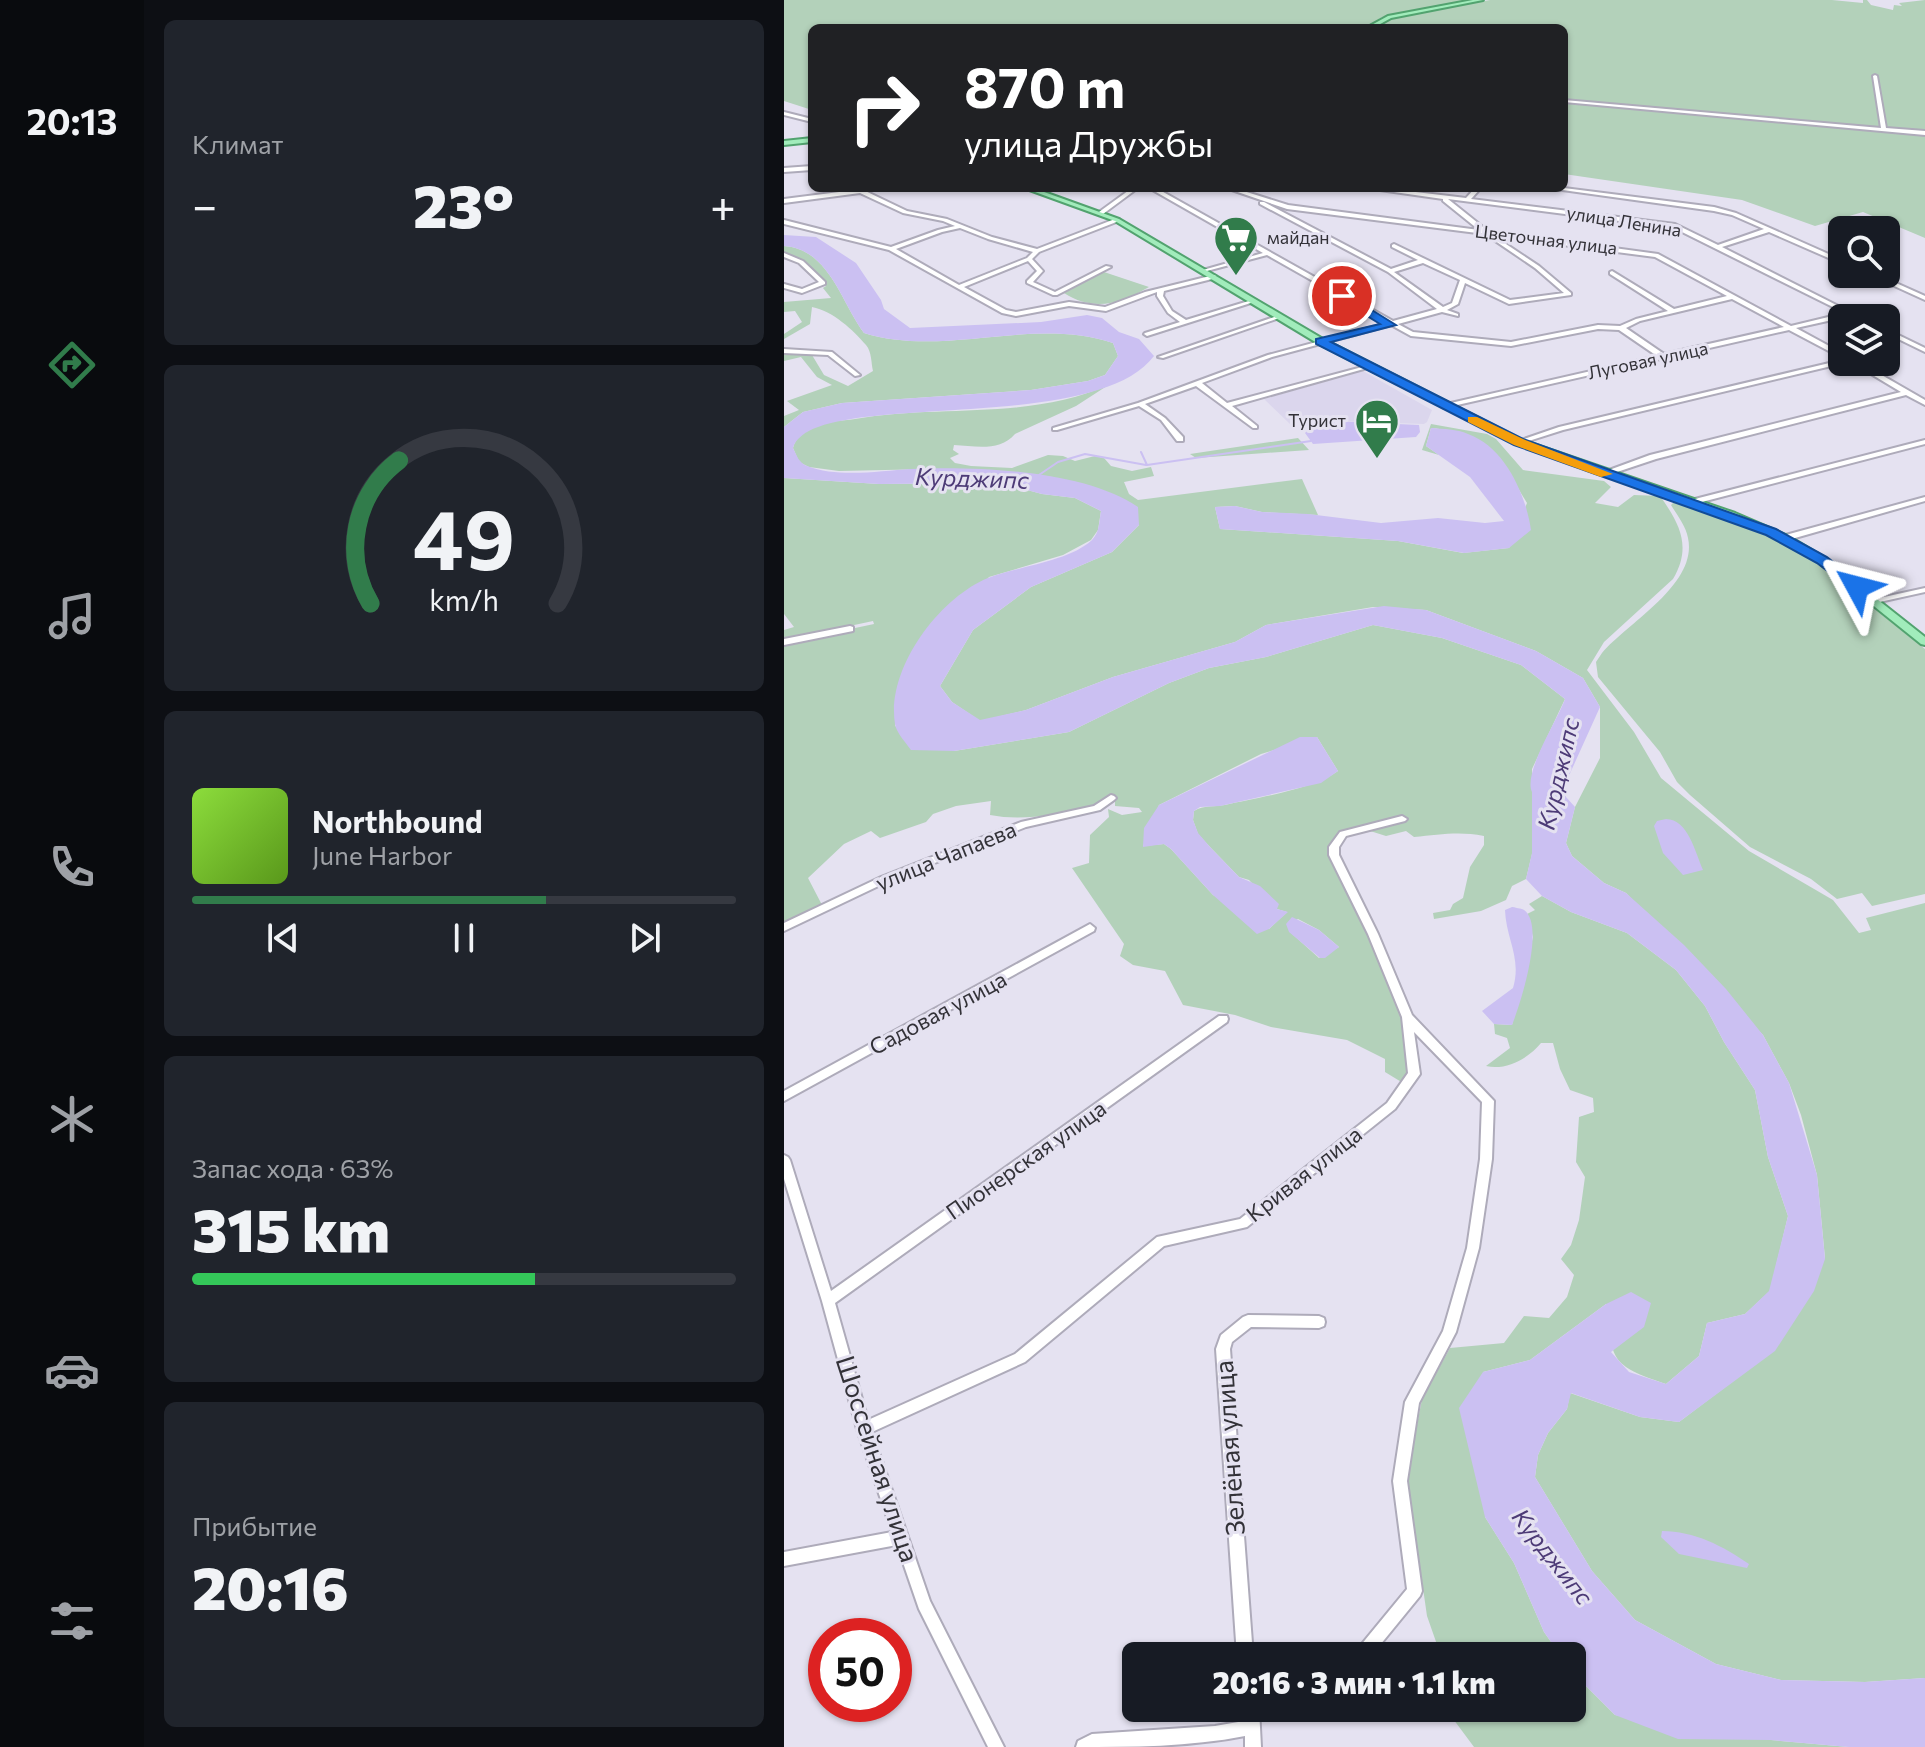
<!DOCTYPE html>
<html lang="ru">
<meta charset="utf-8">
<style>
:root{--surface:#171b24;--page:#20242c;--text:#f1f3f6;--muted:#9ea1a6;--line:#363941;--accent:#317c4b}
body{margin:0;font-family:Commissioner,sans-serif;background:var(--page);color:var(--text);height:100vh;display:flex;flex-direction:column;font-size:30px;white-space:nowrap}
*{box-sizing:border-box;margin:0}
p{font-size:26px;color:var(--muted)}
.icon{flex:none;width:44px;height:44px;fill:none;stroke:currentColor;stroke-width:2;stroke-linecap:round;stroke-linejoin:round}
.map{position:relative;flex:1;overflow:hidden}
.sheet{display:flex;flex-direction:column;gap:20px;padding:20px;background:#0d0f14;width:640px}
.sheet>*{flex:none}
.top-card{position:absolute;left:24px;top:24px;width:760px;height:168px;border-radius:12px;box-shadow:0 2px 6px #0004;background:#202124;color:#fff;overflow:hidden}
.buttons{position:absolute;left:1044px;top:216px;display:grid;gap:16px}
.buttons a{display:grid;place-items:center;width:72px;height:72px;border-radius:12px;background:var(--surface);box-shadow:0 2px 6px #0004;font-size:40px}
.speed{position:absolute;left:24px;top:1618px;display:flex;gap:16px;font-size:40px;font-weight:700;text-align:center}
.speed>*{display:grid;place-content:center;width:104px;height:104px;border-radius:50%;background:var(--surface);box-shadow:0 2px 6px #0004;line-height:1}
.speed .limit{border:12px solid #d22;background:#fff;color:#111}
.pin{position:absolute;display:grid;place-items:center;width:68px;height:68px;color:#fff;margin:-34px;border:4px solid #fff;border-radius:50%;box-shadow:0 2px 8px #0007}
.me{position:absolute;width:88px;margin:-44px;rotate:308deg;stroke-linejoin:round;filter:drop-shadow(0 0 6px #0008)}
.turn{display:flex;align-items:center;gap:28px;height:168px;padding:0 24px;font-size:36px}
.turn .icon{width:104px;height:104px;stroke-width:2.5}
.turn b{display:block;font-size:56px;line-height:68px}
.big{font-size:60px;font-weight:800;line-height:1.1}
.sheet .tile{flex:1;display:flex;flex-direction:column;justify-content:center;gap:12px;min-width:0;padding:0 28px;border-radius:12px;background:var(--page)}
.sheet .dial{align-items:center;gap:0}
.dial svg{height:208px;overflow:visible;fill:none;stroke:var(--line);stroke-width:7;stroke-linecap:round;text-anchor:middle}
.dial text{fill:var(--text);stroke:none}
.song{display:flex;align-items:center;gap:24px}
.cover{width:96px;height:96px;border-radius:12px;background:linear-gradient(135deg,hsl(90 70% 55%),hsl(90 70% 35%))}
.played{height:8px;border-radius:4px;background:linear-gradient(90deg,var(--accent) 65%,var(--line) 65%)}
.keys{display:flex;justify-content:space-around;direction:ltr}
.heat{display:flex;justify-content:space-between;align-items:center;font-size:44px;direction:ltr}
.charge{height:12px;border-radius:6px;background:linear-gradient(90deg,#34c759 63%,var(--line) 0)}
.trip{position:absolute;left:338px;top:1642px;width:464px;height:80px;border-radius:12px;background:var(--surface);box-shadow:0 2px 6px #0004;font-weight:800;line-height:80px;text-align:center}
main{display:flex;flex:1;min-height:0}
.tab-bar{display:flex;flex-direction:column;width:144px;justify-content:space-around;align-items:center;background:#090b0e;color:var(--muted)}
.tab-bar .icon{width:56px;height:56px}
.tab-bar .current{color:var(--accent)}
.tab-bar b{font-size:36px;color:var(--text)}
.map>svg:first-child{display:block}
.built{fill:#dbd6ed}
.green{fill:#b3d1ba;fill-rule:evenodd}
.water{fill:#cbc0f2}
.lines{fill:none;stroke-linecap:round;stroke-linejoin:round}
.stream{stroke:#cbc0f2;stroke-width:2}
.minor-casing{stroke:#aeabba;stroke-width:4}
.major-casing{stroke:#52a36f;stroke-width:4}
.minor{fill:#fff;fill-rule:evenodd}
.major{fill:#a1ecbb;fill-rule:evenodd}
.route{fill:#1a73e8;stroke:#114b97;stroke-width:2}
.slow{fill:#f59e0b}
.labels{text-anchor:middle;stroke-width:6;stroke-linejoin:round;paint-order:stroke}
.far-street-label{font-size:18px;fill:#333238;stroke:#e5e2f1}
.far-poi-label{font-size:18px;fill:#333238;stroke:#e5e2f1;text-anchor:start}
.street-label{font-size:22px;fill:#333238;stroke:#e5e2f1}
.water-label{font-size:24px;font-style:italic;fill:#4d3b77;stroke:#e5e2f1}
.near-street-label{font-size:26px;fill:#333238;stroke:#e5e2f1}
</style>
<main>
<nav class="tab-bar">
<b>20:13</b>
<svg class="icon current" aria-label="directions" viewBox="0 0 24 24"><path d="M12 3l9 9-9 9-9-9zM9 14v-3h6M13 9l2 2-2 2"/></svg>
<svg class="icon" aria-label="music" viewBox="0 0 24 24"><path d="M9 18V5l10-2v13"/><circle cx="6" cy="18" r="3"/><circle cx="16" cy="16" r="3"/></svg>
<svg class="icon" aria-label="phone" viewBox="0 0 24 24"><path d="M5 4h4l2 5-3 2q2 4 5 5l2-3 5 2v4C11 20 4 13 5 4z"/></svg>
<svg class="icon" aria-label="climate" viewBox="0 0 24 24"><path d="M12 3v18M4 7l16 10M4 17L20 7"/></svg>
<svg class="icon" aria-label="car" viewBox="0 0 24 24"><path d="M5 17H2v-5l4-1 3-4h7l3 4 3 1v5h-3M9 17h6M6 11h13"/><circle cx="7" cy="17" r="2"/><circle cx="17" cy="17" r="2"/></svg>
<svg class="icon" aria-label="filters" viewBox="0 0 24 24"><path d="M4 7h16M4 17h16"/><circle cx="9" cy="7" r="2"/><circle cx="15" cy="17" r="2"/></svg>
</nav>
<section class="sheet">
<div class="tile"><p>Климат</p>
<div class="heat"><a>−</a><b class="big">23°</b><a>+</a></div>
</div>
<div class="tile dial"><svg viewBox="0 0 100 80">
<path d="M14 69A42 42 0 1 1 86 69"/>
<path d="M14 69A42 42 0 0 1 25 14" stroke="#317c4b"/>
<text x="50" y="56" font-size="32" font-weight="700">49</text>
<text x="50" y="72" font-size="11">km/h</text>
</svg></div>
<div class="tile">
<div class="song"><i class="cover"></i><div><b>Northbound</b><p>June Harbor</p></div></div>
<div class="played"></div>
<div class="keys"><svg class="icon" aria-label="previous" viewBox="0 0 24 24"><path d="M18 5L8 12l10 7zM5 5v14"/></svg><svg class="icon" aria-label="pause" viewBox="0 0 24 24"><path d="M8 5v14M16 5v14"/></svg><svg class="icon" aria-label="next" viewBox="0 0 24 24"><path d="M6 5l10 7-10 7zM19 5v14"/></svg></div>
</div>
<div class="tile"><p>Запас хода · 63%</p><b class="big">315 km</b><div class="charge"></div></div>
<div class="tile"><p>Прибытие</p><b class="big">20:16</b></div>
</section>
<div class="map">
<svg width="1141" height="1747" viewBox="0 0 1141 1747">
<rect width="100%" height="100%" fill="#e5e2f1"/>
<path class="built" d="M579 371 648 410 643 422 640 424 521 420 506 424 480 399Z"/>
<path class="green" d="M0 0H691L598 17 582 28H28V110L0 101Z
M706 0H1048L1079 3V0H1083L1087 5 1109 10 1110 5 1118 6 1115 3 1141 0V131L780 101V28H589L610 18Z
M780 103 1141 134V238L1079 212 1031 226 958 200 780 174Z
M0 246C45 249 57 302 80 333 161 358 247 316 329 343L334 356 321 375 304 381 247 390 58 403 19 412 0 427V416L15 410 3 401 48 385 33 377 17 357 0 361V352H22L28 355 40 375 64 386 89 371C87 363 88 352 82 345 69 330 49 311 28 307L26 324 0 339V334L18 322 11 311 0 312V302L47 298 39 288 42 286C31 270 19 260 0 254Z
M320 272 365 287C336 304 310 312 280 293Z
M326 384 292 406 231 434C216 452 191 446 170 445L169 450 175 454 166 458 171 463 187 466 228 468 264 455 279 456 291 461 311 456 320 458 327 466 348 471 367 467 370 476 340 482 345 494 354 500 518 479 534 515 478 512 451 506 431 507 436 529 614 541 679 553 725 548 743 503C715 456 705 433 647 428L642 446 655 455 638 450 647 424 703 434 712 439 739 470 820 481 827 487 811 503 834 507 850 495 876 496C896 524 908 547 889 579L820 642 803 670 850 732 877 778 965 851 1049 900 1075 933 1087 930 1082 918 1141 903V1678L1081 1682 997 1680 932 1664 851 1620 808 1571 751 1477 754 1455 764 1433 783 1409 786 1393 856 1417 895 1422 957 1375 1041 1258 1033 1175 1017 1115 1005 1083 979 1035 842 893 820 883 788 856 782 843 791 807 816 758V707L799 678 752 651 642 610 589 607 482 625 451 642 329 677 242 710 196 721 168 702 156 686 189 630 247 587 328 552 355 525 269 477 147 469 55 471 25 467 15 462 9 448C12 437 19 431 29 426 40 421 58 421 71 419 154 404 247 421 326 384Z
M514 438 525 450 412 458 406 454Z
M0 478 95 484 217 483 258 494 291 498 317 511 314 530 307 540 279 555 205 577 113 693 111 726 170 751 285 732 385 683 425 668 482 657 589 625 658 638 737 665 781 699 748 769V854L742 879 728 886 722 900 697 911 650 919 649 913 666 910 669 904 679 898 686 867 700 845V836C674 831 655 835 630 837L622 831 602 836 583 830 557 833 551 839 547 856 568 897 618 1017 625 1073 619 1083 601 1072V1059L563 1040 487 1027 451 1015 399 1005 381 971 349 965 336 956 340 944 288 868 305 863 306 835 325 817 324 809 338 815 358 812 355 808 331 806V797C319 797 313 805 302 808 271 815 237 821 206 815L207 801 172 806 149 814 142 822 96 838 87 831 60 844 24 878 38 905 0 925V643L90 624 89 621 0 640V630L10 627 0 614ZM533 737 554 771C527 790 475 797 441 805 430 807 420 805 410 811L409 820 414 834 426 847 455 877 465 880 493 909 503 912 485 929 429 895 387 849 380 844 359 846 375 805 477 754ZM514 919 535 930 555 947 535 958 506 932 503 924Z
M893 499 965 526 1024 556 1141 649V894L1088 906 1078 893 1053 899 1027 879 966 847 906 795 893 782 876 752 814 677 812 662 818 653C845 622 914 584 904 538 902 526 893 515 887 505Z
M758 896 787 912 843 933 892 970 921 1006 940 1042 971 1090 984 1157 1004 1216 986 1291 961 1314 923 1323 915 1356 882 1384C826 1365 828 1361 822 1304L746 1360 699 1372 701 1517 730 1563 760 1632 777 1656H657L643 1616 623 1477 638 1399 666 1348 720 1343 740 1316 765 1318 783 1297 790 1275 777 1259 787 1245 795 1220 801 1177 792 1162 795 1117 810 1112 809 1098 786 1090 776 1069 769 1043H757C745 1058 722 1071 702 1066L726 1048 723 1038 711 1034 710 1024 728 1025 749 937 743 914 751 910 745 904Z
M788 1672 831 1715 987 1740 1065 1747H690L661 1708H788Z"/>
<path class="water" d="M0 235 32 237 72 263 97 300 100 309 126 328 257 322 303 315 318 318 335 332 355 339 370 356C308 438 27 387 9 448 13 456 15 463 23 466 54 478 95 471 127 469 192 466 300 470 354 507L355 525 328 552 247 587 189 630 156 686 168 702 196 720 242 710 329 677 451 642 482 625 600 606 642 610 752 651 799 678 816 707 783 780 782 797 791 807 782 843 788 856 820 883 842 893 900 945 942 989 979 1035 1005 1083 1033 1175 1041 1259 1030 1291 991 1351 895 1422 856 1417 787 1393 783 1409 764 1433 754 1455 751 1477 808 1571 851 1620 932 1664 997 1680 1081 1682 1141 1678V1747H1065L987 1740 894 1739 831 1715 791 1675 788 1656H777L760 1632 730 1563 701 1517 675 1408 699 1372 746 1360 822 1304 847 1292 867 1303 860 1327 827 1352 845 1372 882 1384 915 1356 923 1323 961 1314 985 1291 1004 1216 984 1157 971 1090 940 1042 921 1006 892 970 843 933 787 912 758 896 742 879 748 853V792C739 773 773 721 781 699L737 665 658 638 589 625 482 657 425 668 385 683 285 732 170 751 127 750C122 743 112 732 111 724 102 669 155 598 204 578 234 566 284 562 308 540 316 532 315 521 317 511L291 498 258 494 217 483 95 484 0 478V427L19 412 58 403 247 390 304 381 321 375 334 356 329 343C247 316 161 358 80 333 57 302 45 249 0 246Z
M547 421 635 425 636 432 632 437 529 444 521 433 529 425Z
M647 428C659 429 673 429 684 434 721 447 742 495 747 530L725 548 680 553 614 541 436 529 431 507 451 506 478 512 524 514 597 523 654 518 701 523 720 521 686 477 642 446Z
M516 737H533L554 771 537 783 436 806 416 807 410 811 409 820 414 833 426 847 455 877 476 886 495 904 493 909 504 912 485 929 473 934 429 895 387 849 380 844 359 847 360 828 375 805Z
M882 819C904 819 911 852 919 870L899 875 879 853 870 826 873 821Z
M728 907C729 907 739 909 740 910 762 925 736 1005 728 1025L710 1024 698 1011 729 988C738 958 722 939 721 910Z
M508 917 535 930 555 947 541 958H536L505 932 502 924Z
M878 1531C910 1531 939 1546 965 1564L963 1568 895 1554 877 1537Z"/>
<g class="lines">
<path class="stream" d="M357 452 363 465 527 441
M252 477 274 462 301 454 362 465"/>
<g class="minor-casing">
<path id="minor" d="M1091 75 1093 76 1102 128 1141 131V135L780 102V100L1097 128 1089 76Z
M0 112 28 119V122L0 115Z
M28 166V170L0 172V168Z
M68 188H75L123 211 163 219 208 237 253 249 331 219H335V221L255 252 248 259 259 271 249 282 271 292 322 266 327 267 273 295H269L243 283V281L253 271 244 261 180 287 222 310 232 312 285 302 321 307 361 292 430 275 432 276V278L380 291 379 296 388 311 402 320 468 300 473 301 363 336 360 334 361 333 396 322 384 313 373 296V292L322 311 285 306 232 316 218 313 105 250 0 224V220L107 247 154 230 171 226 159 221 119 213 76 193 0 203V199L71 190ZM176 228 204 239 249 252 243 258 175 285 112 249 158 232Z
M348 188H354L319 214H315V212Z
M365 188H372L609 321 653 309 604 272 476 204V202H480L607 269 634 260 608 247V245L610 244 726 300 780 293 751 268 701 234 503 209 442 188H450L504 205 695 230 659 201V199L582 188H598L682 198 691 188H697L687 199 891 224 934 245 980 229 948 215 930 211 764 188H780L930 207 952 213 1058 260V264L1056 263 985 232 938 247 1078 318H1070L1066 316 1012 328 1058 353V358L1005 330 660 408 658 407V405L873 356 835 330 814 329 727 346 627 336 607 325 488 357 418 383 443 403 582 366 587 367 448 406 473 426V428H469L412 386 361 404 381 418 399 437V441H393L377 420 355 406 273 430H269V428L354 403 484 355 603 323 483 255 419 272V270L479 253ZM664 199 890 228 1061 313 1007 326 874 254 704 231ZM710 236 871 257 943 296 890 309 828 271 826 272V274L884 311 852 319 836 326 814 325 727 342 629 332 614 324 658 312 674 316V314L663 310 674 304 681 283 725 304 787 295V293L755 266ZM639 263 676 280 668 303 659 307 610 272ZM948 299 1000 327 880 354 842 328 856 321Z
M0 253 19 261 41 282V284L18 293 0 288V284L18 289 35 282 15 263 0 257Z
M1084 274H1092L1141 296V300Z
M493 316 498 317 379 358 374 357Z
M1102 329 1141 348V352L1102 333Z
M0 349 48 352 76 375 71 376 44 355 0 353Z
M1058 360V362H1061L1060 363 779 430 735 444 731 442 775 427Z
M1067 362H1075L1141 400V405L1122 395 872 459 824 475 817 473 866 455 1117 392Z
M1141 440V444L910 504 906 502 907 500Z
M1141 497V501L1004 540H998L997 538 998 536Z
M1141 588V592L1091 603 1087 601 1091 599Z
M66 626 69 627V631L0 645V639Z
M327 795 330 796 332 798 330 800 316 810 242 827 105 881 0 931V923L97 877 237 822 310 806Z
M618 816 623 819 621 821 562 836 555 847V855L594 934 628 1015 710 1101 708 1159 695 1248 672 1332 635 1403 623 1481 638 1591 636 1596 587 1656H569L572 1651 623 1589 609 1481 621 1402 659 1331 683 1248 696 1159 698 1102 630 1032 636 1074 611 1109 463 1227 380 1246 241 1362 88 1432 146 1601 220 1747H204L135 1609 113 1545 0 1566V1552L108 1532 73 1429 38 1301 0 1179V1155L4 1157 6 1160 47 1291 435 1016H443L444 1019 443 1022 51 1303 84 1420 231 1354 373 1237 456 1219 603 1103 624 1073 618 1017 584 934 545 855V847L556 832Z
M306 924 311 928 310 931 0 1101V1091Z
M464 1315 535 1316 540 1318 541 1322 540 1326 535 1328 467 1327 448 1342 446 1349 469 1656H453L432 1349 437 1335 459 1317Z
M459 1708H475L477 1747H461V1736C405 1747 348 1747 292 1747L294 1741 308 1734 431 1726 460 1721Z"/>
</g>
<g class="major-casing">
<path id="major" d="M689 0H699L607 18 589 28H582L604 16Z
M28 138V142L0 145V141Z
M240 188H249L335 219 539 339 738 440 951 513 1004 536 1041 558 1141 637V645L1137 644 1035 562 998 540 945 517 732 444 533 343 331 221Z"/>
</g>
<use href="#minor" class="minor"/>
<use href="#major" class="major"/>
</g>
<path class="route" d="M554 294H562L612 325 547 342 739 439 992 529 1043 557 1081 587 1079 590H1068L1033 563 982 535 730 445 532 344V339L596 324 554 298Z"/>
<path class="slow" d="M684 417H693L739 439 829 474 817 477 730 445 684 422Z"/>
<defs>
<g id="supermarket-pin" transform="scale(2.3)"><path d="M0 17L-7.5 6A9.5 9.5 0 1 1 7.5 6Z" fill="#317c4b" stroke="#e5e2f1"/><path d="M-6-5.5h2.5l.6 2H6L4.5 2H-2.5L-4.4-4H-6ZM-1.5 3.2a1.3 1.3 0 1 0 .1 0ZM3 3.2a1.3 1.3 0 1 0 .1 0Z" fill="#fff"/></g>
<g id="hotel-pin" transform="scale(2.3)"><path d="M0 17L-7.5 6A9.5 9.5 0 1 1 7.5 6Z" fill="#317c4b" stroke="#e5e2f1"/><path d="M-6-4.5h1.5V1H6V5H4.5V3h-9V5H-6ZM-4 0a1.8 1.8 0 1 1 3.6 0ZM.5 0V-2.5h3Q6-2.5 6 0Z" fill="#fff"/></g>
</defs>
<g fill-rule="evenodd">
<use href="#supermarket-pin" x="452" y="238"/>
<use href="#hotel-pin" x="593" y="421"/>
</g>
<g class="labels">
<g class="far-street-label">
<text transform="translate(840 222) rotate(9)" y="6">улица Ленина</text>
<text transform="translate(762 240) rotate(7)" y="6">Цветочная улица</text>
<text transform="translate(864 361) rotate(-12)" y="6">Луговая улица</text>
</g>
<g class="far-poi-label">
<text x="483" y="244">майдан</text>
<text x="562" y="427" text-anchor="end">Турист</text>
</g>
<g class="street-label">
<text transform="translate(162 856) rotate(-22)" y="8">улица Чапаева</text>
<text transform="translate(154 1013) rotate(-28)" y="8">Садовая улица</text>
<text transform="translate(242 1160) rotate(-35)" y="8">Пионерская улица</text>
<text transform="translate(520 1174) rotate(-38)" y="8">Кривая улица</text>
</g>
<g class="water-label">
<text transform="translate(188 479) rotate(2)" y="8">Курджипс</text>
<text transform="translate(775 774) rotate(-77)" y="8">Курджипс</text>
<text transform="translate(768 1557) rotate(52)" y="8">Курджипс</text>
</g>
<g class="near-street-label">
<text transform="translate(446 1448) rotate(-94)" y="9">Зелёная улица</text>
<text transform="translate(93 1459) rotate(72)" y="9">Шоссейная улица</text>
</g>
</g>
</svg>
<div class="buttons">
<a><svg class="icon" aria-label="search" viewBox="0 0 24 24"><circle cx="10" cy="10" r="6"/><path d="M15 15l6 6"/></svg></a>
<a><svg class="icon" aria-label="layers" viewBox="0 0 24 24"><path d="M12 4l9 5-9 5-9-5zM3 14l9 5 9-5"/></svg></a>
</div>
<div class="speed"><div class="limit">50</div></div>
<div class="pin" style="left:558px;top:296px;background:#d93025"><svg class="icon" aria-label="arrive" viewBox="0 0 24 24"><path d="M6 21V4h12l-3 4 3 4H6"/></svg></div>
<svg class="me" style="left:1073px;top:587px" viewBox="-20 -20 40 40"><path d="M0-17L14 15 0 8-14 15z" fill="#1a73e8" stroke="#fff" stroke-width="4"/></svg>
<div class="trip">20:16 · 3 мин · 1.1 km</div>
<div class="top-card">
<div class="turn"><svg class="icon" aria-label="right" viewBox="0 0 24 24"><path d="M7 20v-9h11M14 6l5 5-5 5"/></svg><div><b>870 m</b>улица Дружбы</div></div>
</div>
</div>
</main>
